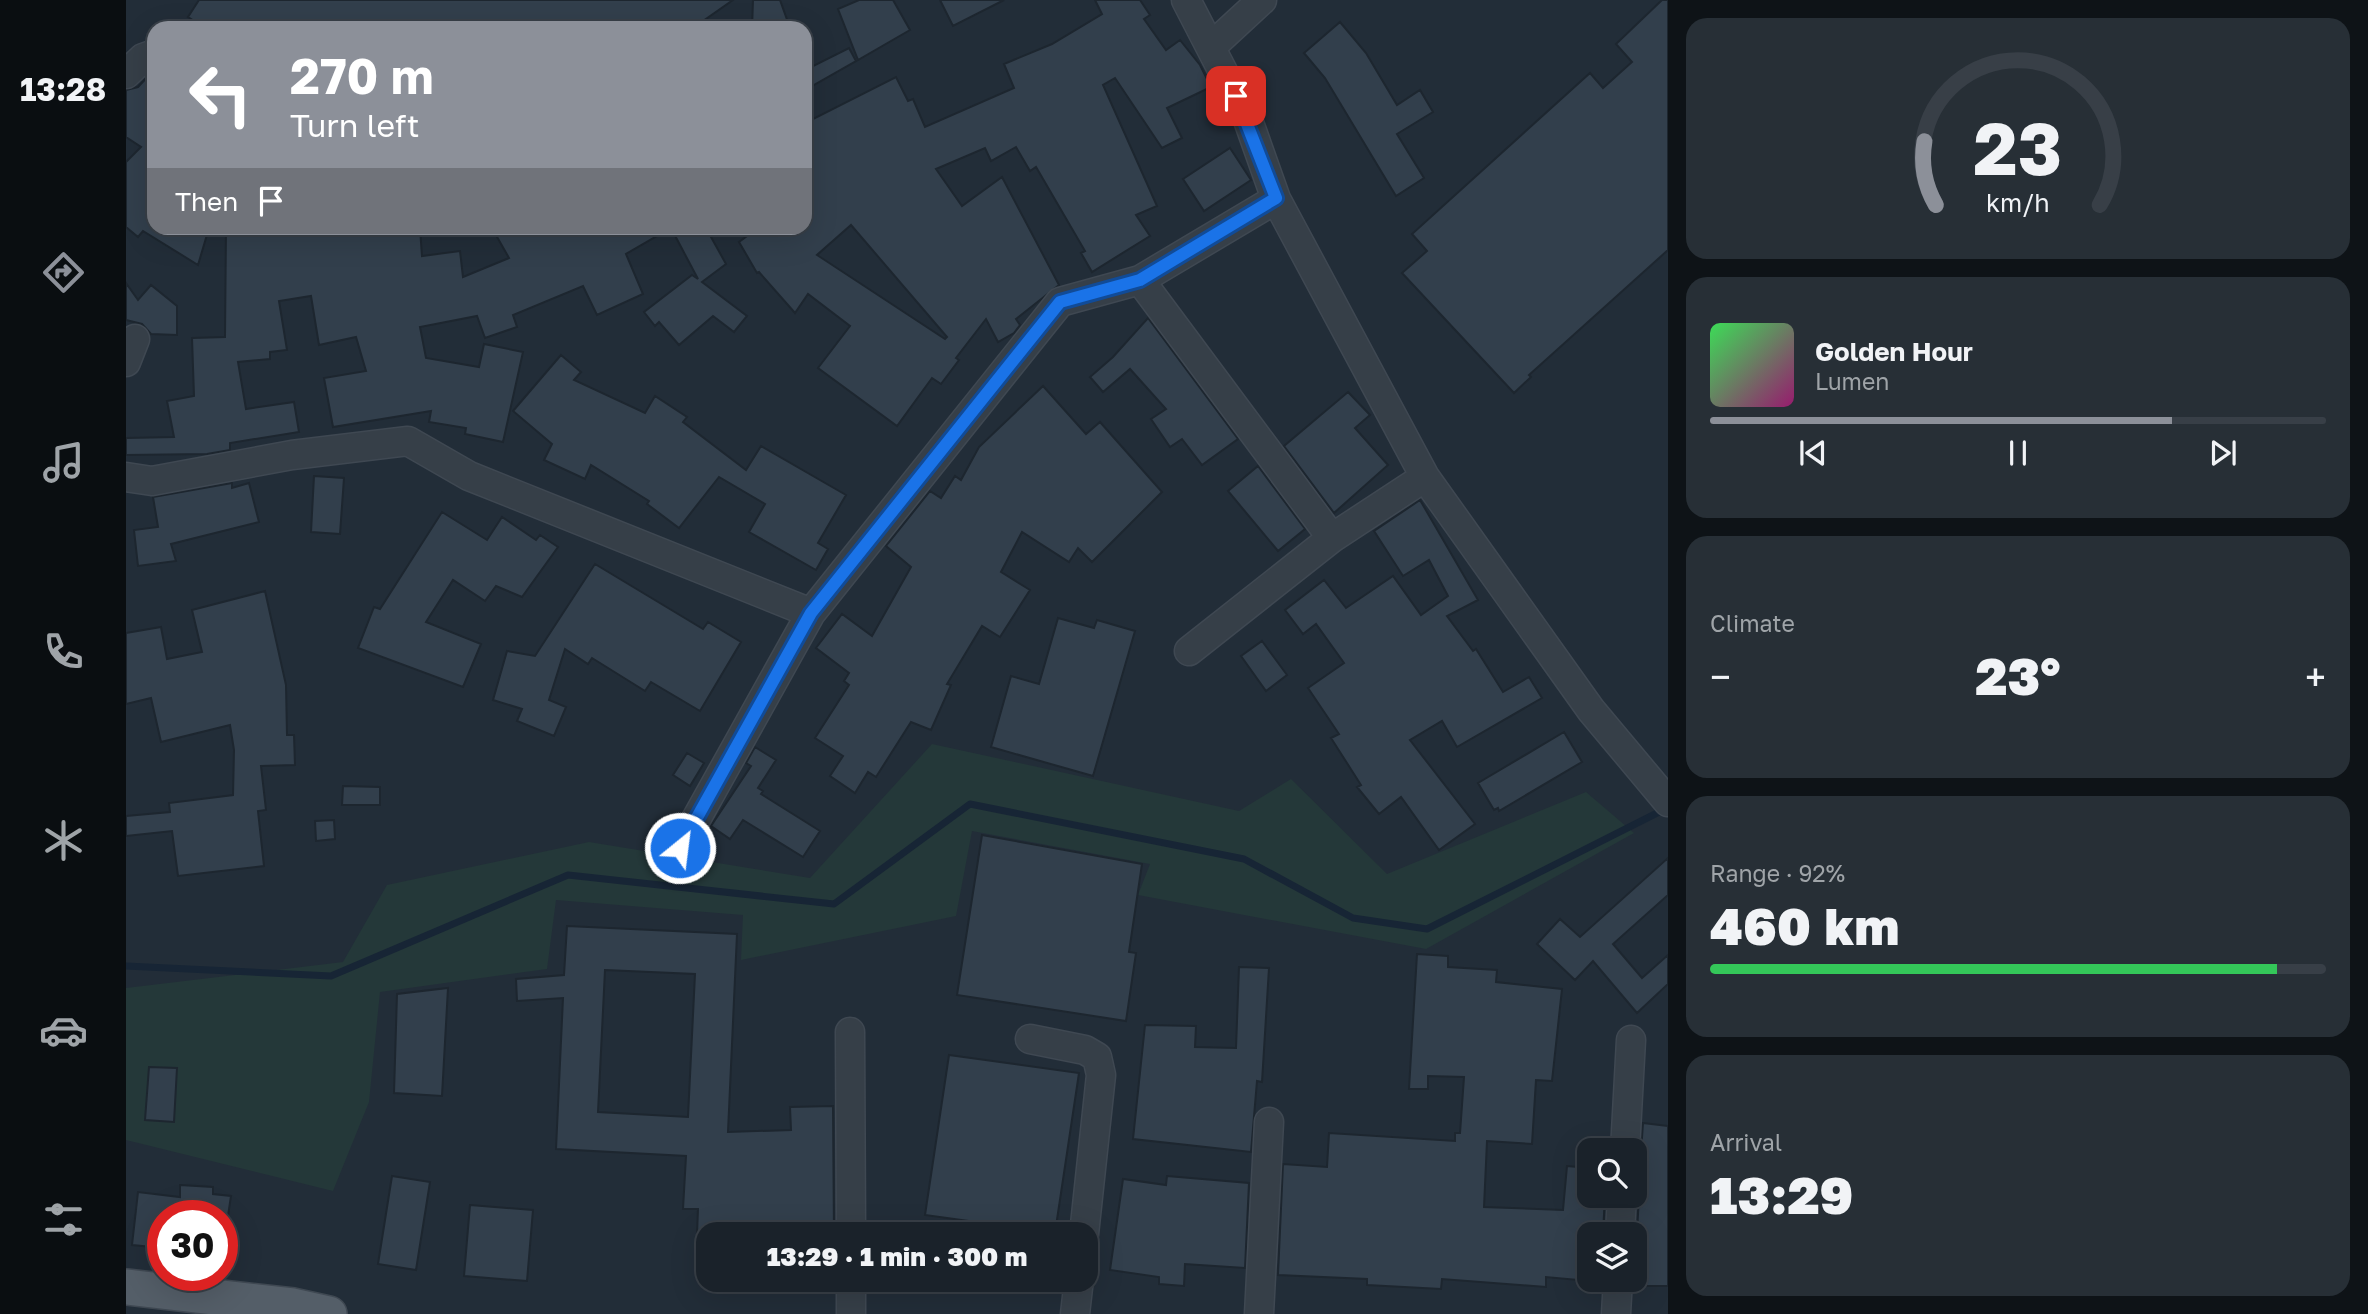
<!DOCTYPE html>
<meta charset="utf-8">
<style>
:root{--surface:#1a222a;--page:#272f36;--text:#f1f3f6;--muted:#9fa4a8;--line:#383f47;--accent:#8c9099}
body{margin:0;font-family:"Golos Text",sans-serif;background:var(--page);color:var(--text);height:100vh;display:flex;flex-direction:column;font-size:26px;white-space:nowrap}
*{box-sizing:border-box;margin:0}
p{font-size:23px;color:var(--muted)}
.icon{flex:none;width:38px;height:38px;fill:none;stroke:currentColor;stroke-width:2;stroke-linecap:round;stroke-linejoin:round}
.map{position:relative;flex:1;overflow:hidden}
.sheet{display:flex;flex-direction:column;gap:18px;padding:18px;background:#0e1317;width:700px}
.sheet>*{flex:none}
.top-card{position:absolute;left:21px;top:21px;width:665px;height:214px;border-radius:21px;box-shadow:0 7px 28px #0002,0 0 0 2px var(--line);background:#8c9099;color:#fff;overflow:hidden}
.fabs{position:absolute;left:1451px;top:1138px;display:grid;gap:14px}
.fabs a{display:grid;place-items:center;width:70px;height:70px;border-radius:14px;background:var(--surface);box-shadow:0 7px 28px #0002,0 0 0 2px var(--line);font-size:35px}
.speed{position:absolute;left:21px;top:1200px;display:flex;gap:14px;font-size:35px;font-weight:700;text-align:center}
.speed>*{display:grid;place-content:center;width:91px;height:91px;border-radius:50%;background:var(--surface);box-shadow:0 7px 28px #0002,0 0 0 2px var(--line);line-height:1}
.speed .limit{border:10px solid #d22;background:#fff;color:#111}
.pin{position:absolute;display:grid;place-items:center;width:60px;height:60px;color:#fff;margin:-30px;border-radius:14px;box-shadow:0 4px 10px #0006}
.me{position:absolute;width:77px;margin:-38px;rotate:29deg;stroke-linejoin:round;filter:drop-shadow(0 0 5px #0008)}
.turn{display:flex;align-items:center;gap:24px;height:147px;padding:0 28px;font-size:32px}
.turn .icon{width:91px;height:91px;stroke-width:2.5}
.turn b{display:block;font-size:49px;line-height:60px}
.then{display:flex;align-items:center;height:66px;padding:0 28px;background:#0003;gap:14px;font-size:26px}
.big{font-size:52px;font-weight:800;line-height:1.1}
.sheet .tile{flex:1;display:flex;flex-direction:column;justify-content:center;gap:10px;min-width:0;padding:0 24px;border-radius:21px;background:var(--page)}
.sheet .dial{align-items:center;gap:0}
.dial svg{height:182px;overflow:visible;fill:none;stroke:var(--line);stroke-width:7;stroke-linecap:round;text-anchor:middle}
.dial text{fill:var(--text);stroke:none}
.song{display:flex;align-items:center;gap:21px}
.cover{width:84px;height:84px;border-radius:10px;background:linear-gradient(135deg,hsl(130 70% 55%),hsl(320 70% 35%))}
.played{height:7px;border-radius:4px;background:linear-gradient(90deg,var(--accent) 75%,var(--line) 75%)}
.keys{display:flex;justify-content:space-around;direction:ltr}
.heat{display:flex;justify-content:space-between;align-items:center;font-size:38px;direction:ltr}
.charge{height:10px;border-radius:5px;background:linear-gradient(90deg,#34c759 92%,var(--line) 0)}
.trip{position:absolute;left:570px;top:1222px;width:402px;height:70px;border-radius:21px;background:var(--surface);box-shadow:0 7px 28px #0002,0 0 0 2px var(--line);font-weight:800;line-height:70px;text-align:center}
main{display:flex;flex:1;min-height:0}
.dock{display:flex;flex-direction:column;width:126px;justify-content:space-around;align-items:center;background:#0a0e11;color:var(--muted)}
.dock .icon{width:49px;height:49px}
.dock .current{color:var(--accent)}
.dock b{font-size:32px;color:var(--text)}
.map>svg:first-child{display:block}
.green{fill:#243839}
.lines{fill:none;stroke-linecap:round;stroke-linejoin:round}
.stream{stroke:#172535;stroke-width:7}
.building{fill:#323f4c;stroke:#1d262f;stroke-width:2;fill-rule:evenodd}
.minor-casing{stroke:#3f4852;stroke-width:31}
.major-casing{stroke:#3f4852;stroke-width:38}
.minor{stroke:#363f48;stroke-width:28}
.major{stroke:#545e68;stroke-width:35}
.route-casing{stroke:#114b97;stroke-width:18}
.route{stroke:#1a73e8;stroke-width:12}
</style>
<main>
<nav class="dock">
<b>13:28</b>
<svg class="icon current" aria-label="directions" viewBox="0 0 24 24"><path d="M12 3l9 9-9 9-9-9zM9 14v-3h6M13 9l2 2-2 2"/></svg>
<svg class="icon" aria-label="music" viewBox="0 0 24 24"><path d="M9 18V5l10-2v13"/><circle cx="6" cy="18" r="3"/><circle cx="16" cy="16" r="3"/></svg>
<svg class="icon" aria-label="phone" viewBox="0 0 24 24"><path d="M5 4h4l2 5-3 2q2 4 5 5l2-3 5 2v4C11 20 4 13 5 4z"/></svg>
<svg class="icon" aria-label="climate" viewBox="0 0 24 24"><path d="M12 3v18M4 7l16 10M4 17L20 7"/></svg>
<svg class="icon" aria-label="car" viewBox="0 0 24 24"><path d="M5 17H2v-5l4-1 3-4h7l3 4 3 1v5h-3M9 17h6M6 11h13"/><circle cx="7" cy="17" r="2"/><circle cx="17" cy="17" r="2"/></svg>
<svg class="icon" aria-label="filters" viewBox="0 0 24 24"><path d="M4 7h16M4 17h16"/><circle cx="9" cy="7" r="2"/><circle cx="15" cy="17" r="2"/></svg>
</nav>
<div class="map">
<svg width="1542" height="1314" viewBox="0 0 1542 1314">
<rect width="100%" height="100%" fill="#222d38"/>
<path class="green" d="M806 744 1113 811 1165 779 1261 874 1460 792 1508 833 1300 949 1012 895 1024 864 846 831 830 916 615 960 617 915 430 900 421 969 254 992 243 1102 207 1191 0 1140V988L217 962 261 885 463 842 684 878Z"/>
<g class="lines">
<path class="stream" d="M0 966 205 976 442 875 708 904 844 804 1118 859 1227 918 1301 929 1541 808"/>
</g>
<path class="building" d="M73 0H607L567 28H460L457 21 443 28H79L62 17Z
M627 0H654L664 28H626Z
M733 0H767L784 30 732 60 712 9Z
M814 0H878L827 26Z
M969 0H1014L1024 15 1018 19 1040 50 1054 40 1074 65 1085 87 1041 108 1056 138 1036 148 989 78 977 85 1031 206 1010 215 1024 236 966 272 955 253 959 251 910 167 904 171 890 147 865 161 859 148 810 169 836 206 876 177 933 285 890 319 894 325 888 333 872 342 860 319 830 358 833 360 815 384 806 378 771 426 692 368 724 326 682 294 669 313 633 272 631 273 613 242 632 228H679V123L770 77 782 101 787 99 799 127 888 88 878 64 926 44 976 14ZM725 225 821 337 819 339 691 255Z
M1536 0H1542V250L1403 375 1405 377 1388 393 1276 273 1301 251 1286 234 1464 73 1477 88 1506 62 1490 44Z
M1214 22 1240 53 1271 105 1294 90 1307 112 1271 134 1298 178 1270 196 1199 78 1178 53Z
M723 48 730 61 679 90V70Z
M26 72 28 228H83L72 265 17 231 12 237 0 227V162L15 147 0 137V90L12 87Z
M1104 148 1125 180 1078 211 1057 179Z
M100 228H294L296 256 334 251 337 277 383 258 366 228H580L600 264 576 282 621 316 608 332 587 316 553 345 533 322 529 326 518 312 566 275 572 279 545 228 500 254 517 294 471 315 457 286 387 315 391 327 359 338 351 316 294 327 300 358 353 367 358 344 397 352 377 442 339 434 340 428 303 422 305 411 207 427 198 378 240 371 230 337 193 345 185 296 153 301 161 350 144 352V359L112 362 120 409 168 402 173 432 104 443V450L81 454 0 455V438L48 437 41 401 68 396 66 338 99 337Z
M0 283 12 300 25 285 51 306V335L25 334 16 324 0 320Z
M1022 318 1112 439 1076 465 1056 439 1044 447 1025 419 1040 409 1004 369 977 392 964 377 987 357Z
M435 355 455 372 448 380 519 413 529 396 561 417 557 422 620 470 635 446 720 495 692 543 702 549 690 570 623 532 639 504 593 477 553 528 521 504 523 501 465 465 459 479 418 460 426 444 387 411Z
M917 386 960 434 974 422 1036 492 966 562 952 548 943 562 896 532 875 572 904 590 874 637 856 626 821 684 825 685 805 730 785 722 750 777 742 772 729 793 704 776 717 756 689 738 723 685 718 681 723 673 690 648 716 614 746 636 785 567 760 546 804 491 815 498 829 476 835 480 853 447Z
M1222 392 1244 415 1229 428 1262 465 1208 513 1158 446Z
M1132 466 1179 529 1152 551 1102 491Z
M188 476 218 478 214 534 185 532Z
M106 483V488L123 483 133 522 45 544 50 561 12 566 8 530 32 527 27 497Z
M1294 500 1352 600 1321 616 1347 651 1350 649 1377 692 1403 677 1416 698 1331 747 1316 721 1284 740 1349 824 1313 850 1275 797 1253 814 1231 787 1235 785 1205 738 1213 734 1182 688 1218 663 1190 624 1177 634 1159 610 1198 580 1220 608 1267 576 1295 615 1322 596 1303 560 1277 576 1248 531Z
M316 512 361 540 376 517 410 540 414 535 432 547 396 597 370 586 359 601 327 580 300 622 355 644 337 687 232 648 248 607 254 609Z
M469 564 577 629 582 622 615 642 574 711 525 682 519 691 466 658 462 664 439 649 423 700 440 707 428 736 391 721 396 709 367 700 381 651 409 656Z
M139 591 160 685 161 735H168L169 765 135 766 140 810 132 811 138 866 52 876 46 831 0 836V816L44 812 43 803 107 795 108 750 104 725 35 742 25 698 0 704V633L35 627 41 659 76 652 66 610Z
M932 618 968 628 971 620 1009 631 967 776 865 747 885 676 913 684Z
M1136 641 1161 675 1140 691 1115 656Z
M1438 732 1456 762 1373 811 1372 808 1368 810 1352 783Z
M629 747 650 760 632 788 637 791 635 794 694 831 677 857 617 820 604 839 585 826 625 766 620 763Z
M561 753 578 763 564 786 547 775Z
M217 786 254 787V805H216Z
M208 820 209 839 190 841 189 821Z
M856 835 1016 864 1003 952 1010 953 1000 1021 831 995Z
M1542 858V895L1487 944 1516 978 1542 955V984L1511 1013 1467 961 1449 980 1411 944 1434 919 1454 937Z
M441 926 611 934 602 1132 665 1130 664 1107 707 1106 708 1234H571L572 1209H557L560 1156 430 1149 437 998 391 1001 390 979 438 975ZM479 970 569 974 562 1117 472 1112Z
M1291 954 1322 956V967L1371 970 1370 982 1436 989 1426 1081 1410 1080 1406 1144 1361 1141 1358 1207 1437 1210 1441 1166 1463 1168V1195H1479L1477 1234H1463V1281L1420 1277V1287L1316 1279 1315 1289 1241 1285V1279L1152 1275 1157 1164 1201 1167 1203 1133 1329 1141V1133H1334L1338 1077 1302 1076V1089H1283Z
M1113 967 1143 968 1136 1082 1131 1081 1125 1152 1007 1139 1019 1025 1070 1026 1069 1047 1110 1048Z
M322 988 316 1096 268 1093 271 994Z
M823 1055 953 1073 929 1233 799 1215Z
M23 1067 51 1068 48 1122 19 1120Z
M1517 1123 1542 1126V1286H1508L1513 1196 1508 1185V1163L1515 1152Z
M266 1176 304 1182 290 1270 252 1264Z
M1041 1176 1123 1183 1119 1268 1059 1264 1058 1286 1033 1284V1277L984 1270 997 1179 1040 1185Z
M54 1185 87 1187V1194L105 1196 102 1216 85 1213V1216H37V1248L6 1245 12 1192 54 1197Z
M344 1205 407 1210 401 1281 338 1276Z"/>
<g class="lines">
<g class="minor-casing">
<path id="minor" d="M1060 0 1122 120 1150 199 1299 477 1465 710 1542 802
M1085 47 1136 0
M0 74 17 58 28 54
M1014 280 1206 538
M0 362 9 339
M0 477 26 481 166 455 282 441 343 476 685 613
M1063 651 1206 538 1299 477
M554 848 685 613 934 302 1014 280 1150 199
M724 1032 725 1234
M904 1039 959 1050 971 1057 975 1075 958 1234
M1499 1150 1505 1040
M1494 1234 1496 1195
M725 1279V1314
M949 1314 953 1279
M1133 1314 1143 1122
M1490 1314 1492 1279"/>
</g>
<g class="major-casing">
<path id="major" d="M0 1287 167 1306 203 1314"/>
</g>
<use href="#minor" class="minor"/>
<use href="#major" class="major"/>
</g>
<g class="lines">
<g class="route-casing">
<path id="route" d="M554 848 685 613 934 302 1014 280 1150 198 1110 96"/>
</g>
<use href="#route" class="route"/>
</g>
</svg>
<div class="fabs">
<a><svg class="icon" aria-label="search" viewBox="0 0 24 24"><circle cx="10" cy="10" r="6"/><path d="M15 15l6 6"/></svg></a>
<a><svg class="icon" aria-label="layers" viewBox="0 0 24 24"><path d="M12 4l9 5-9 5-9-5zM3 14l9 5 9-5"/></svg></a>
</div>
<div class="speed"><div class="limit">30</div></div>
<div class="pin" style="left:1110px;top:96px;background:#d93025"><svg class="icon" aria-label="arrive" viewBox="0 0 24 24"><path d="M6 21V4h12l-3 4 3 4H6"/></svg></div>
<svg class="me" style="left:554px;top:848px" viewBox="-20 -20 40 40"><circle r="17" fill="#1a73e8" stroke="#fff" stroke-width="3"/><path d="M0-11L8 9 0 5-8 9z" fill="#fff"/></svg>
<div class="trip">13:29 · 1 min · 300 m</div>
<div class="top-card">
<div class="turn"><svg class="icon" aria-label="left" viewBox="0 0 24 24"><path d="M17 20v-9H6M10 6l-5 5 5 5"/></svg><div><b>270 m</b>Turn left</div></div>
<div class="then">Then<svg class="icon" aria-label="arrive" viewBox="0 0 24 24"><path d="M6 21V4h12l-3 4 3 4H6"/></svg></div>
</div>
</div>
<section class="sheet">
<div class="tile dial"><svg viewBox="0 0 100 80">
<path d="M14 69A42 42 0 1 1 86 69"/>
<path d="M14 69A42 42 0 0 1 9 41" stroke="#8c9099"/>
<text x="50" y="56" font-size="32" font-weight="700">23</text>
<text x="50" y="72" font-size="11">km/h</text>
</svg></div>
<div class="tile">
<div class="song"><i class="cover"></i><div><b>Golden Hour</b><p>Lumen</p></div></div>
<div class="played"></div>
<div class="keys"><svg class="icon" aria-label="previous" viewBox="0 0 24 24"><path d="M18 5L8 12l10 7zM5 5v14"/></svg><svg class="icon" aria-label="pause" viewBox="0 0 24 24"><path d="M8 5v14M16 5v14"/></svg><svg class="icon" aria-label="next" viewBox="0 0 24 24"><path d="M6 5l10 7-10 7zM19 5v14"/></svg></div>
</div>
<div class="tile"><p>Climate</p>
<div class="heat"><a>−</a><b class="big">23°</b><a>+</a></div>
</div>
<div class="tile"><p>Range · 92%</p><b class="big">460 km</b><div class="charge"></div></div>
<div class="tile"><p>Arrival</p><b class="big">13:29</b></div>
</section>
</main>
